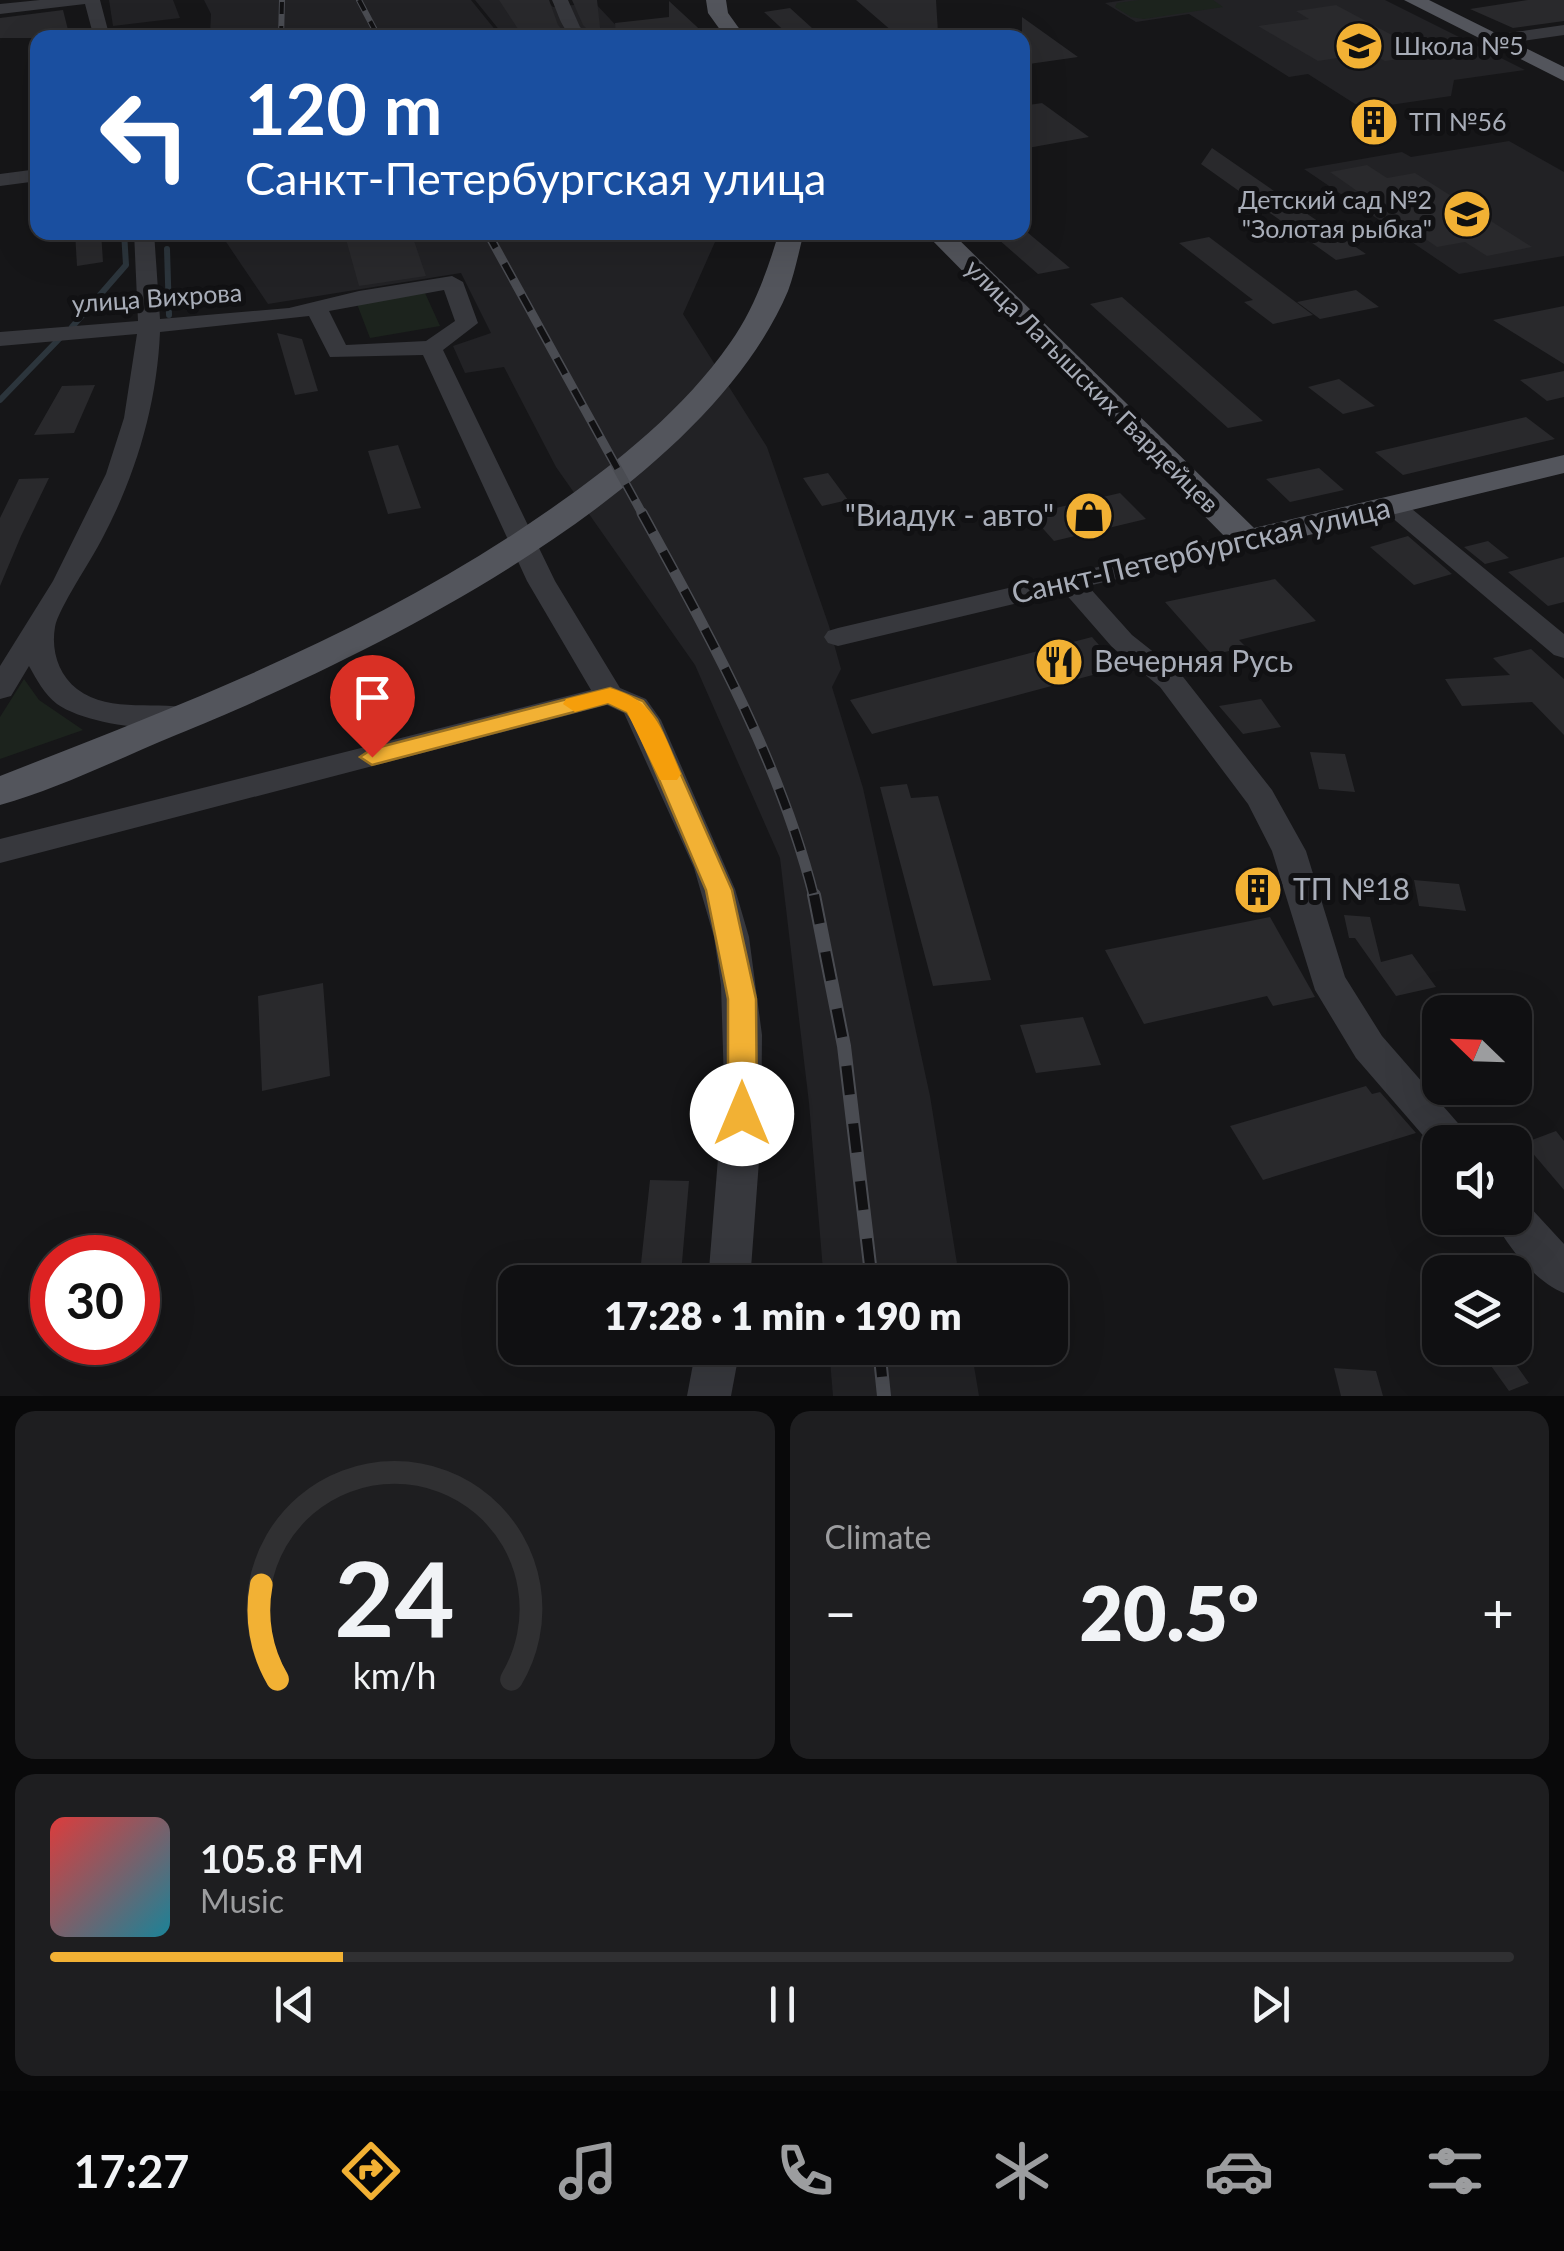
<!DOCTYPE html>
<meta charset="utf-8">
<style>
:root{--surface:#101012;--page:#1e1e20;--text:#f1f3f6;--muted:#9c9d9f;--line:#303032;--accent:#f2b134}
body{margin:0;font-family:Lato,sans-serif;background:var(--page);color:var(--text);height:100vh;display:flex;flex-direction:column;font-size:38px;white-space:nowrap}
*{box-sizing:border-box;margin:0}
p{font-size:32px;color:var(--muted)}
.icon{flex:none;width:55px;height:55px;fill:none;stroke:currentColor;stroke-width:2;stroke-linecap:round;stroke-linejoin:round}
.map{position:relative;height:1396px;overflow:hidden}
.details{display:flex;flex-direction:column;gap:15px;padding:15px;background:#09090a;flex:1}
.details>*{flex:none}
.hud{position:absolute;left:30px;top:30px;width:1000px;height:210px;border-radius:20px;box-shadow:0 10px 40px #0002,0 0 0 2px var(--line);background:#1a4fa0;color:#fff;overflow:hidden}
.needle{width:65px;rotate:293deg}
.tools{position:absolute;left:1422px;top:995px;display:grid;gap:20px}
.tools a{display:grid;place-items:center;width:110px;height:110px;border-radius:20px;background:var(--surface);box-shadow:0 10px 40px #0002,0 0 0 2px var(--line);font-size:50px}
.speed{position:absolute;left:30px;top:1235px;display:flex;gap:20px;font-size:50px;font-weight:700;text-align:center}
.speed>*{display:grid;place-content:center;width:130px;height:130px;border-radius:50%;background:var(--surface);box-shadow:0 10px 40px #0002,0 0 0 2px var(--line);line-height:1}
.speed .limit{border:15px solid #d22;background:#fff;color:#111}
.pin{position:absolute;display:grid;place-items:center;width:85px;height:85px;color:#fff;margin:-102px -42px;border-radius:50% 50% 50% 0;rotate:-45deg;box-shadow:0 0 10px #0007}
.pin .icon{rotate:45deg}
.me{position:absolute;width:110px;margin:-55px;rotate:0deg;stroke-linejoin:round;filter:drop-shadow(0 0 8px #0008)}
.turn{display:flex;align-items:center;gap:35px;height:210px;padding:0 50px;font-size:45px}
.turn .icon{width:130px;height:130px;stroke-width:2.5}
.turn b{display:block;font-size:70px;line-height:85px}
.big{font-size:75px;font-weight:800;line-height:1.1}
.details .card{flex:1;display:flex;flex-direction:column;justify-content:center;gap:15px;min-width:0;padding:0 35px;border-radius:20px;background:var(--page)}
.details .dial{align-items:center;gap:0}
.dial svg{height:260px;overflow:visible;fill:none;stroke:var(--line);stroke-width:7;stroke-linecap:round;text-anchor:middle}
.dial text{fill:var(--text);stroke:none}
.song{display:flex;align-items:center;gap:30px}
.cover{width:120px;height:120px;border-radius:15px;background:linear-gradient(135deg,hsl(0 70% 55%),hsl(190 70% 35%))}
.played{height:10px;border-radius:5px;background:linear-gradient(90deg,var(--accent) 20%,var(--line) 20%)}
.keys{display:flex;justify-content:space-around;direction:ltr}
.heat{display:flex;justify-content:space-between;align-items:center;font-size:55px;direction:ltr}
.details .tiles{flex:1;display:grid;gap:15px;grid-template-columns:1fr 1fr}
.card:last-child{grid-column:span 2}
.trip{position:absolute;left:498px;top:1265px;width:570px;height:100px;border-radius:20px;background:var(--surface);box-shadow:0 10px 40px #0002,0 0 0 2px var(--line);font-weight:800;line-height:100px;text-align:center}
.tabs{display:flex;height:160px;justify-content:space-around;align-items:center;background:#060607;color:var(--muted)}
.tabs .icon{width:70px;height:70px}
.tabs .on{color:var(--accent)}
.tabs b{font-size:45px;color:var(--text)}
.map>svg:first-child{display:block}
.built{fill:#222225}
.green{fill:#1c231d}
.lines{fill:none;stroke-linecap:round;stroke-linejoin:round}
.stream{stroke:#2c353c;stroke-width:6}
.building{fill:#29292c}
.minor{fill:#37383d;fill-rule:evenodd}
.major{fill:#53555c;fill-rule:evenodd}
.rail-far3-casing{stroke:#4a4c52;stroke-width:6}
.rail-far2-casing{stroke:#4a4c52;stroke-width:9}
.rail-far1-casing{stroke:#4a4c52;stroke-width:11}
.rail-casing{stroke:#4a4c52;stroke-width:14}
.rail-far3{stroke:#111113;stroke-width:4;stroke-dasharray:12;stroke-linecap:butt}
.rail-far2{stroke:#111113;stroke-width:6;stroke-dasharray:18;stroke-linecap:butt}
.rail-far1{stroke:#111113;stroke-width:8;stroke-dasharray:22;stroke-linecap:butt}
.rail{stroke:#111113;stroke-width:10;stroke-dasharray:29;stroke-linecap:butt}
.route{fill:#f2b134;stroke:#9d7322;stroke-width:2.5}
.slow{fill:#f59e0b}
.labels{text-anchor:middle;stroke-width:10;stroke-linejoin:round;paint-order:stroke}
.far-poi-label{font-size:25px;fill:#a8adb8;stroke:#111113;text-anchor:start}
.far-street-label{font-size:25px;fill:#a8adb8;stroke:#111113}
.poi-label{font-size:30px;fill:#a8adb8;stroke:#111113;text-anchor:start}
.street-label{font-size:30px;fill:#a8adb8;stroke:#111113}
</style>
<div class="map">
<svg width="1564" height="1396" viewBox="0 0 1564 1396">
<rect width="100%" height="100%" fill="#161618"/>
<path class="built" d="M109 0H173L180 18 113 26Z
M204 0H471L501 37H210L211 14Z
M475 0H546L553 7 595 3 624 34 505 37Z
M1125 0H1385L1525 70 1454 80 1451 96 1363 109 1308 74 1289 77 1189 14 1136 22 1105 3Z
M1509 141 1564 172V256L1459 274 1304 169 1402 152 1411 157Z
M220 233H719L683 314 767 447 829 626 841 669 832 687 863 788 930 1096 960 1282H824L809 1103 780 858 695 665 556 467 504 367 465 373 453 346 491 333 461 273 268 304Z
M829 1348H971L979 1396H833Z"/>
<path class="green" d="M1139 0H1213L1223 7 1144 19 1131 17 1115 7 1117 3Z
M425 293 440 326 370 338 357 304Z
M24 679 39 700 83 730 0 759V717Z"/>
<g class="lines">
<path class="stream" d="M163 232 164 236
M167 249 169 315
M72 327 126 265 124 232
M0 400 60 338"/>
</g>
<path class="building" d="M499 0H549L558 25 570 38H524Z
M572 0H597L601 36 595 37 583 25Z
M856 0H936L938 33 900 38Z
M1528 0H1564V21L1513 28 1470 9Z
M669 1 709 38H616L615 23 669 17Z
M1336 5 1429 55 1385 61 1370 53 1318 61 1258 26 1309 19 1296 11Z
M790 8 823 38H792L764 12Z
M63 10 70 38H0V18Z
M1022 17 1078 57 1022 65Z
M1042 103 1089 137 1022 149V106Z
M1212 148 1303 211 1366 254 1336 260 1201 164Z
M1367 165 1387 178 1415 173 1532 247 1487 256 1465 242 1437 247 1330 172Z
M75 232H101L103 262 77 266Z
M344 232H411L426 276 359 286Z
M990 232H1027L1070 268 1038 274Z
M1209 237 1313 315 1273 324 1244 302 1253 300 1179 243Z
M1356 290 1379 307 1320 319 1297 302Z
M1122 297 1263 421 1228 428 1090 304Z
M1564 306V364L1493 320Z
M277 333 302 339 318 391 295 395Z
M1564 371V397L1547 401 1520 380Z
M1339 379 1375 406 1343 414 1308 387Z
M95 385 74 433 34 435 62 386Z
M1526 417 1555 439 1403 475 1375 452Z
M398 445 421 508 388 514 368 451Z
M1319 468 1344 490 1290 502 1266 479Z
M828 473 848 500 822 506 803 478Z
M49 478 21 536 0 586V518L19 479Z
M1120 493 1146 519 1054 541 1030 514Z
M1408 536 1452 574 1414 585 1370 547Z
M1488 541 1509 558 1485 564 1464 547Z
M1564 557V602L1548 606 1508 572Z
M1275 579 1316 621 1239 640 1246 647 1212 655 1165 602Z
M1092 637 1119 668 872 734 850 700Z
M1531 649 1564 679V735L1532 702 1462 706 1445 679 1510 675 1493 658Z
M1261 699 1281 727 1243 734 1219 706Z
M1310 752 1345 754 1355 792 1319 789Z
M907 784 911 798 938 796 991 980 933 986 880 787Z
M1266 878 1275 900 1250 902 1242 880Z
M1414 880 1459 884 1466 911 1419 906Z
M1344 915 1370 917 1381 962 1412 954 1436 987 1396 996 1355 938H1349Z
M1270 917 1315 997 1273 1006 1267 996 1144 1024 1105 950Z
M323 983 330 1076 262 1091 258 996Z
M1083 1017 1101 1065 1036 1073 1020 1025Z
M1366 1086 1372 1094 1380 1092 1416 1133 1263 1180 1230 1126Z
M1556 1131 1564 1141V1190L1524 1143Z
M650 1180 689 1181 681 1274 640 1273Z
M1504 1348 1529 1383 1509 1391 1484 1356Z
M1334 1368 1376 1371 1383 1396H1341Z"/>
<g class="lines">
<path class="minor" d="M40 0H100L110 38H94L85 4 0 14V4Z
M552 0H568L580 27 592 38C562 38 563 25 552 0Z
M1564 25V35L1494 45 1486 40 1494 35Z
M38 169V181L0 186V174Z
M134 232H154L160 319 289 308 359 291 452 276 463 282 478 323 443 350 555 581 620 688 646 699 661 720 735 889 749 937 762 1035 761 1134 750 1282H708L724 1084 721 985 714 937 694 868 624 713 607 705 0 863V839L591 690 527 581 423 355 330 357 309 316 160 332C157 404 136 475 102 539 92 559 58 609 55 627 51 650 58 674 77 689 112 715 158 699 197 710L201 717 197 724C162 734 87 725 57 704 44 694 37 680 29 666L11 696 0 699V666L53 581 106 474 124 418 137 334 0 346V332L138 321ZM444 290 455 321 426 341 346 345 329 311Z
M1392 497 1401 500 1564 634V658L1554 655 1383 510 1379 505 1383 500Z
M1247 532 1256 534 1260 540 1256 546 1088 586 1132 635 1180 673 1272 790 1306 851 1345 977 1382 1036 1464 1130 1470 1142H1440V1155L1356 1058 1315 990 1272 851 1248 804 1160 687 1112 647 1064 592 838 646 828 643 824 637 828 631 838 628Z
M1515 1200 1528 1205 1564 1244V1293C1537 1283 1504 1244 1494 1218H1515Z
M696 1348H740L731 1396H687Z"/>
<path class="major" d="M706 0H726L728 13 746 38H726L708 13Z
M1404 0H1429L1564 67V81Z
M779 232H804C799 251 795 272 788 291 702 494 370 656 176 735 118 759 60 788 0 805V776C196 699 378 630 552 508 618 462 684 409 730 343 754 309 767 272 779 232Z
M924 232H951L1254 528 1564 455V473L1247 550 1235 547Z"/>
<g class="rail-far3-casing">
<path id="rail-far3" d="M359 0 379 38
M281 38 282 0"/>
</g>
<g class="rail-far2-casing">
<path id="rail-far2" d="M487 232 643 515"/>
</g>
<g class="rail-far1-casing">
<path id="rail-far1" d="M642 513C710 637 779 759 814 897"/>
</g>
<g class="rail-casing">
<path id="rail" d="M814 895 844 1046 872 1282
M879 1348 884 1396"/>
</g>
<use href="#rail-far3" class="rail-far3"/>
<use href="#rail-far2" class="rail-far2"/>
<use href="#rail-far1" class="rail-far1"/>
<use href="#rail" class="rail"/>
</g>
<path class="route" d="M610 688 643 701 657 720 732 890 756 999 757 1114 753 1123 742 1126 732 1123 728 1114V999L706 890 635 723 627 712 608 703 372 765 360 757 372 749Z"/>
<path class="slow" d="M610 688C657 701 663 733 681 774L677 780H660L627 712 608 703 575 712 563 704 566 699Z"/>
<defs>
<g id="school-disc" transform="scale(2.5)"><circle r="9.5" fill="#f2b134" stroke="#111113"/><path d="M0-5L7-2L0 1L-7-2ZM-4 1L0 2.5L4 1V4Q0 6-4 4Z" fill="#111"/></g>
<g id="building-disc" transform="scale(2.5)"><circle r="9.5" fill="#f2b134" stroke="#111113"/><path d="M-4-6H4V6H1V3H-1V6H-4ZM-2.5-4.3h1.7v1.8h-1.7ZM.8-4.3h1.7v1.8H.8ZM-2.5-1h1.7V.8h-1.7ZM.8-1h1.7V.8H.8Z" fill="#111"/></g>
<g id="shop-disc" transform="scale(2.5)"><circle r="9.5" fill="#f2b134" stroke="#111113"/><path d="M-5-2.5h2.3a2.7 3.5 0 0 1 5.4 0H5L5.5 6h-11ZM-1.5-2.5h3a1.5 2.3 0 0 0-3 0Z" fill="#111"/></g>
<g id="restaurant-disc" transform="scale(2.5)"><circle r="9.5" fill="#f2b134" stroke="#111113"/><path d="M-5-6h1v4h1v-4h1v4h1v-4h1v5L-1.5 .5V6h-2V.5L-5-1ZM5-6V6H3V1.5H1.5Q1.5-4 5-6Z" fill="#111"/></g>
</defs>
<g fill-rule="evenodd">
<use href="#school-disc" x="1359" y="46"/>
<use href="#building-disc" x="1374" y="122"/>
<use href="#school-disc" x="1467" y="214"/>
<use href="#shop-disc" x="1089" y="516"/>
<use href="#restaurant-disc" x="1059" y="662"/>
<use href="#building-disc" x="1258" y="890"/>
</g>
<g class="labels">
<g class="far-poi-label">
<text x="1394" y="55">Школа №5</text>
<text x="1409" y="131">ТП №56</text>
<text x="1432" y="209" text-anchor="end">Детский сад №2<tspan x="1432" dy="29">"Золотая рыбка"</tspan></text>
</g>
<g class="far-street-label">
<text transform="translate(157 298) rotate(-4)" y="9">улица Вихрова</text>
<text transform="translate(1092 386) rotate(45)" y="9">улица Латышских Гвардейцев</text>
</g>
<g class="poi-label">
<text x="1054" y="526" text-anchor="end">"Виадук - авто"</text>
<text x="1094" y="672">Вечерняя Русь</text>
<text x="1293" y="900">ТП №18</text>
</g>
<g class="street-label">
<text transform="translate(1201 551) rotate(-13)" y="10">Санкт-Петербургская улица</text>
</g>
</g>
</svg>
<div class="tools">
<a><svg class="needle" viewBox="-14 -14 28 28"><path d="M0-13l5 13h-10z" fill="#e53935"/><path d="M0 13l5-13h-10z" fill="#9c9d9f"/></svg></a>
<a><svg class="icon" aria-label="sound" viewBox="0 0 24 24"><path d="M4 9h4l5-4v14l-5-4H4zM17 9q2 3 0 6"/></svg></a>
<a><svg class="icon" aria-label="layers" viewBox="0 0 24 24"><path d="M12 4l9 5-9 5-9-5zM3 14l9 5 9-5"/></svg></a>
</div>
<div class="speed"><div class="limit">30</div></div>
<div class="pin" style="left:372px;top:757px;background:#d93025"><svg class="icon" aria-label="arrive" viewBox="0 0 24 24"><path d="M6 21V4h12l-3 4 3 4H6"/></svg></div>
<svg class="me" style="left:742px;top:1114px" viewBox="-20 -20 40 40"><circle r="19" fill="#fff"/><path d="M0-13L10 11 0 6-10 11z" fill="#f2b134"/></svg>
<div class="trip">17:28 · 1 min · 190 m</div>
<div class="hud">
<div class="turn"><svg class="icon" aria-label="left" viewBox="0 0 24 24"><path d="M17 20v-9H6M10 6l-5 5 5 5"/></svg><div><b>120 m</b>Санкт-Петербургская улица</div></div>
</div>
</div>
<section class="details">
<div class="tiles">
<div class="card dial"><svg viewBox="0 0 100 80">
<path d="M14 69A42 42 0 1 1 86 69"/>
<path d="M14 69A42 42 0 0 1 9 40" stroke="#f2b134"/>
<text x="50" y="56" font-size="32" font-weight="700">24</text>
<text x="50" y="72" font-size="11">km/h</text>
</svg></div>
<div class="card"><p>Climate</p>
<div class="heat"><a>−</a><b class="big">20.5°</b><a>+</a></div>
</div>
<div class="card">
<div class="song"><i class="cover"></i><div><b>105.8 FM</b><p>Music</p></div></div>
<div class="played"></div>
<div class="keys"><svg class="icon" aria-label="previous" viewBox="0 0 24 24"><path d="M18 5L8 12l10 7zM5 5v14"/></svg><svg class="icon" aria-label="pause" viewBox="0 0 24 24"><path d="M8 5v14M16 5v14"/></svg><svg class="icon" aria-label="next" viewBox="0 0 24 24"><path d="M6 5l10 7-10 7zM19 5v14"/></svg></div>
</div>
</div>
</section>
<nav class="tabs">
<b>17:27</b>
<svg class="icon on" aria-label="directions" viewBox="0 0 24 24"><path d="M12 3l9 9-9 9-9-9zM9 14v-3h6M13 9l2 2-2 2"/></svg>
<svg class="icon" aria-label="music" viewBox="0 0 24 24"><path d="M9 18V5l10-2v13"/><circle cx="6" cy="18" r="3"/><circle cx="16" cy="16" r="3"/></svg>
<svg class="icon" aria-label="phone" viewBox="0 0 24 24"><path d="M5 4h4l2 5-3 2q2 4 5 5l2-3 5 2v4C11 20 4 13 5 4z"/></svg>
<svg class="icon" aria-label="climate" viewBox="0 0 24 24"><path d="M12 3v18M4 7l16 10M4 17L20 7"/></svg>
<svg class="icon" aria-label="car" viewBox="0 0 24 24"><path d="M5 17H2v-5l4-1 3-4h7l3 4 3 1v5h-3M9 17h6M6 11h13"/><circle cx="7" cy="17" r="2"/><circle cx="17" cy="17" r="2"/></svg>
<svg class="icon" aria-label="filters" viewBox="0 0 24 24"><path d="M4 7h16M4 17h16"/><circle cx="9" cy="7" r="2"/><circle cx="15" cy="17" r="2"/></svg>
</nav>
